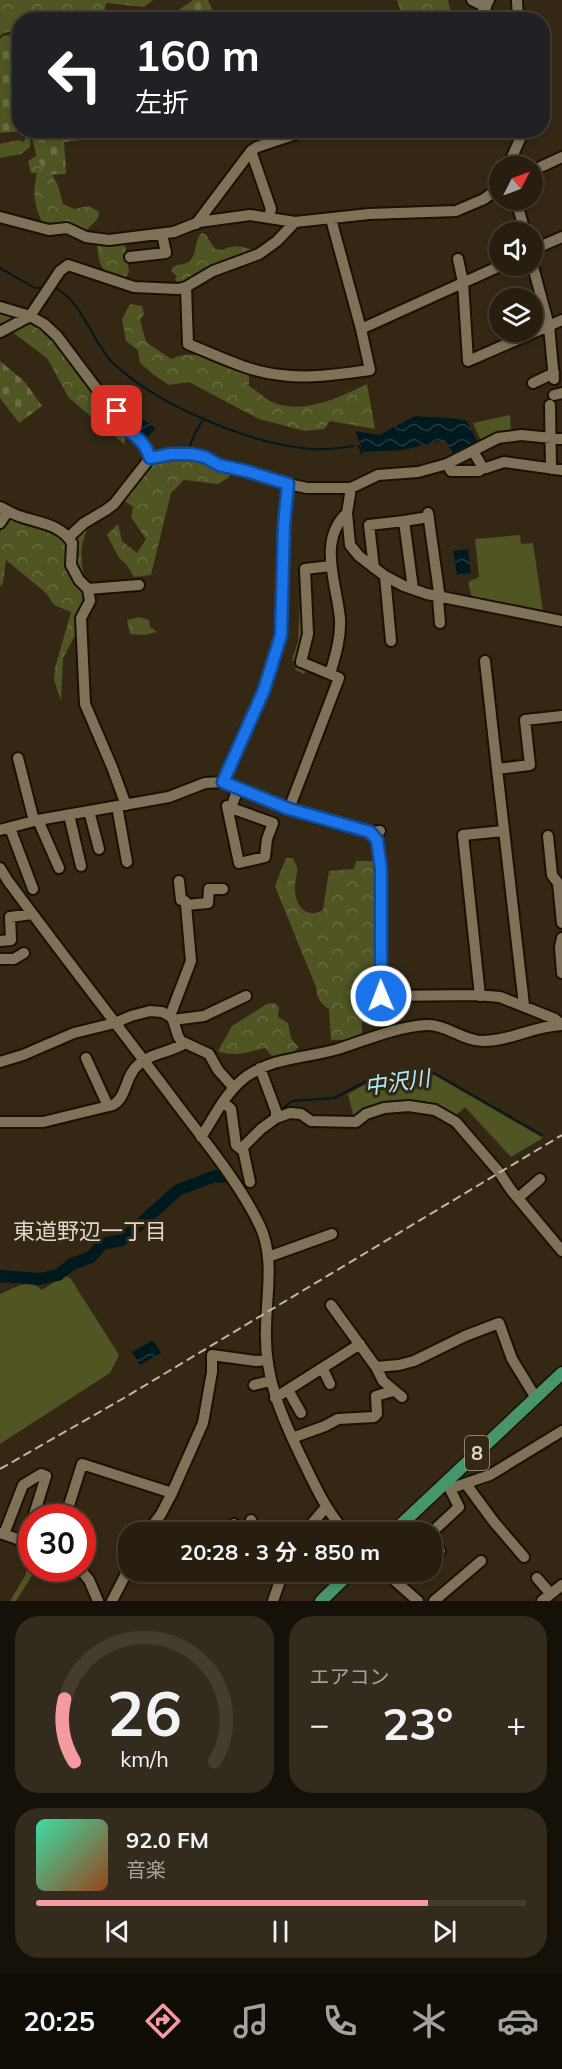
<!DOCTYPE html>
<html lang="ja">
<meta charset="utf-8">
<style>
:root{--surface:#271e0f;--page:#332b1d;--text:#f1f3f6;--muted:#a4a29e;--line:#433c2f;--accent:#f49aa0}
body{margin:0;font-family:Mulish,"Noto Sans JP",sans-serif;background:var(--page);color:var(--text);height:100vh;display:flex;flex-direction:column;font-size:22px;white-space:nowrap}
*{box-sizing:border-box;margin:0}
p{font-size:20px;color:var(--muted)}
.icon{flex:none;width:33px;height:33px;fill:none;stroke:currentColor;stroke-width:2;stroke-linecap:round;stroke-linejoin:round}
.map{position:relative;height:1601px;overflow:hidden}
.sheet{display:flex;flex-direction:column;gap:15px;padding:15px;background:#151008;flex:1}
.sheet>*{flex:none}
.banner{position:absolute;left:12px;top:12px;width:538px;height:126px;border-radius:24px;box-shadow:0 3px 9px #0003,0 0 0 2px var(--line);background:#202124;color:#fff;overflow:hidden}
.needle{width:39px;rotate:48deg}
.tools{position:absolute;left:489px;top:156px;display:grid;gap:12px}
.tools a{display:grid;place-items:center;width:54px;height:54px;border-radius:50%;background:var(--surface);box-shadow:0 3px 9px #0003,0 0 0 2px var(--line);font-size:30px}
.speed{position:absolute;left:18px;top:1504px;display:flex;gap:12px;font-size:30px;font-weight:700;text-align:center}
.speed>*{display:grid;place-content:center;width:78px;height:78px;border-radius:50%;background:var(--surface);box-shadow:0 3px 9px #0003,0 0 0 2px var(--line);line-height:1}
.speed .limit{border:9px solid #d22;background:#fff;color:#111}
.pin{position:absolute;display:grid;place-items:center;width:51px;height:51px;color:#fff;margin:-26px;border-radius:12px;box-shadow:0 3px 9px #0006}
.me{position:absolute;width:66px;margin:-33px;rotate:359deg;stroke-linejoin:round;filter:drop-shadow(0 0 4px #0008)}
.turn{display:flex;align-items:center;gap:21px;height:126px;padding:0 24px;font-size:27px}
.turn .icon{width:78px;height:78px;stroke-width:2.5}
.turn b{display:block;font-size:42px;line-height:51px}
.big{font-size:45px;font-weight:700;line-height:1.1}
.sheet .tile{flex:1;display:flex;flex-direction:column;justify-content:center;gap:9px;min-width:0;padding:0 21px;border-radius:24px;background:var(--page)}
.sheet .dial{align-items:center;gap:0}
.dial svg{height:156px;overflow:visible;fill:none;stroke:var(--line);stroke-width:7;stroke-linecap:round;text-anchor:middle}
.dial text{fill:var(--text);stroke:none}
.song{display:flex;align-items:center;gap:18px}
.cover{width:72px;height:72px;border-radius:9px;background:linear-gradient(135deg,hsl(160 70% 55%),hsl(20 70% 35%))}
.played{height:6px;border-radius:3px;background:linear-gradient(90deg,var(--accent) 80%,var(--line) 80%)}
.keys{display:flex;justify-content:space-around;direction:ltr}
.heat{display:flex;justify-content:space-between;align-items:center;font-size:33px;direction:ltr}
.sheet .tiles{flex:1;display:grid;gap:15px;grid-template-columns:1fr 1fr}
.tile:last-child{grid-column:span 2}
.trip{position:absolute;left:118px;top:1522px;width:324px;height:60px;border-radius:24px;background:var(--surface);box-shadow:0 3px 9px #0003,0 0 0 2px var(--line);font-weight:700;line-height:60px;text-align:center}
.tab-bar{display:flex;height:96px;justify-content:space-around;align-items:center;background:#100c06;color:var(--muted)}
.tab-bar .icon{width:42px;height:42px}
.tab-bar .selected{color:var(--accent)}
.tab-bar b{font-size:27px;color:var(--text)}
.map>svg:first-child{display:block}
.forest{fill:url(#forest-crowns)}
.cemetery{fill:url(#cemetery-stones)}
.park{fill:#505523}
.water{fill:url(#water-waves)}
.lines{fill:none;stroke-linecap:round;stroke-linejoin:round}
.stream{stroke:#00191f;stroke-width:2}
.river{stroke:#00191f;stroke-width:12}
.minor-casing{stroke:#1b1101;stroke-width:14}
.major-casing{stroke:#1b1101;stroke-width:15}
.minor{stroke:#7f725b;stroke-width:10}
.major{stroke:#47956c;stroke-width:12}
.rail{stroke:#beb6a8;stroke-width:2;stroke-dasharray:9 4.5;stroke-linecap:butt}
.route-casing{stroke:#114b97;stroke-width:15}
.route{stroke:#1a73e8;stroke-width:10}
.labels{text-anchor:middle;stroke-width:6;stroke-linejoin:round;paint-order:stroke}
.shield{fill:#342814;stroke:#aca294;stroke-width:1.5}
.shield-label{font-size:20px;font-weight:bold;fill:#dfd7cb}
.water-label{font-size:22px;font-style:italic;fill:#aceeff;stroke:#342814}
.neighbourhood-label{font-size:22px;fill:#dfd7cb;stroke:#342814}
</style>
<div class="map">
<svg width="562" height="1601" viewBox="0 0 562 1601">
<defs>
<pattern id="forest-crowns" width="20" height="18" patternUnits="userSpaceOnUse" patternTransform="scale(1.5)"><rect width="20" height="18" fill="#505523"/><path d="M2 6a3 3 0 1 1 6 0M12 15a3 3 0 1 1 6 0" fill="none" stroke="#696d42"/></pattern>
<pattern id="cemetery-stones" width="16" height="16" patternUnits="userSpaceOnUse" patternTransform="scale(1.5)"><rect width="16" height="16" fill="#505523"/><path d="M2 7V4a2 2 0 0 1 4 0v3zM10 15v-3a2 2 0 0 1 4 0v3z" fill="#696d42"/></pattern>
<pattern id="water-waves" width="16" height="10" patternUnits="userSpaceOnUse" patternTransform="scale(1.5)"><rect width="16" height="10" fill="#00191f"/><path d="M0 5q4-4 8 0t8 0" fill="none" stroke="#253a3e"/></pattern>
</defs>
<rect width="100%" height="100%" fill="#342814"/>
<path class="forest" d="M0 0H153L144 7 106 3 103 19 20 20 19 30 3 33 0 36Z
M397 0H448L452 19H403Z
M30 132V147L21 154 0 158V144L19 140 23 142Z
M36 156 43 158 58 186 63 204 74 209 89 206 99 212 98 218 84 233 65 222 50 226 43 224C34 205 32 194 37 173H31L28 161Z
M202 233 206 235 215 249 223 250C233 244 242 246 252 250L253 255 218 267 179 285 175 279 177 276 171 271 173 267C177 264 183 265 187 263 198 257 193 241 202 233Z
M120 242 125 245 129 271 124 281C100 271 99 267 97 243Z
M130 304 142 306 144 314 140 320 146 342 171 359C196 347 226 363 249 372V386C256 390 262 396 268 400 300 417 338 398 367 384L375 429 330 421 324 429 305 431 259 419 189 382 169 385 154 375 140 363 138 350 126 341 122 319Z
M0 310 30 319 55 337 93 394 124 425 125 445 69 398 47 358 0 323Z
M191 455 220 460 229 466V477L218 484 184 480 171 493 151 575 134 577 126 564 119 558 107 535 118 524 122 541 137 553 146 539 131 517 133 507 122 499 147 467 157 461Z
M9 514 67 538 93 520C73 549 83 572 92 603L63 658 61 701 54 680 55 668 71 612 54 605 46 593 6 560 3 583 0 587V533Z
M139 617 149 620 150 627 157 632 145 635 130 634 127 620Z
M286 858H293C294 861 296 864 297 867 298 874 294 883 295 891 296 908 308 919 323 910L329 871 354 869 356 861H372L379 864 378 994 370 1005 368 1022H362V1035L350 1040H331L329 1009C320 1004 317 997 316 987L275 886Z
M274 1003 279 1007 278 1017 288 1023 291 1038 298 1047 292 1054 272 1056 265 1048C251 1051 232 1058 218 1051L232 1026 267 1004Z"/>
<path class="cemetery" d="M193 0H208L217 19H166Z
M19 34 20 130 25 131 0 133V39L3 36Z
M31 131V130L155 131 64 142 66 174 45 175 36 155Z
M0 361 24 381 42 406 19 423 0 398Z"/>
<path class="park" d="M510 415 511 432 481 441 473 423Z
M520 535 521 544 533 543 543 611 472 598 468 582 479 577 475 539Z
M300 599H302L307 668 304 674 295 670 297 663 292 660 298 641Z
M434 1075 543 1138 511 1157 465 1107 454 1117 409 1104 354 1118 348 1094 368 1083Z
M65 1275 71 1279 119 1355 110 1373 0 1444V1294C15 1288 28 1277 42 1290Z
M31 1557 32 1569H36L16 1601H10L25 1576Z"/>
<path class="water" d="M415 416C432 418 450 416 467 421L477 441 453 453 445 440 403 450 363 452 355 431 379 435Z
M139 417 156 428 143 442 129 430Z
M468 549 471 573 457 575 453 551Z
M153 1340 161 1353 140 1365 132 1352Z"/>
<g class="lines">
<path class="stream" d="M0 268 35 288H43
M53 287C83 300 91 342 114 364 159 406 252 445 313 449 326 450 340 448 353 446
M359 446 362 454
M189 449 194 435 204 418
M280 1111 292 1101 334 1098 367 1081 434 1073 542 1135"/>
<path class="river" d="M0 1276 39 1279 58 1275 72 1264 91 1257 102 1244 122 1240 178 1190 215 1176 222 1177"/>
<g class="minor-casing">
<path id="minor" d="M472 0 486 7
M517 0 518 20
M478 20 489 0
M251 151 271 209 269 217
M508 166 524 130
M532 171 562 157
M516 200 525 232
M0 217 49 230 67 228 86 237 109 240 174 232 199 222 250 215 295 222 369 214 456 211 484 199 500 187
M196 224 251 151 257 147 308 130
M532 250 562 237
M130 257 166 253 162 234
M458 259 463 282 468 361 562 320
M532 263 549 326 554 379
M186 287 188 344C218 356 249 372 281 375 311 379 341 374 370 370L361 329 331 219
M0 307 30 316 44 324 57 336 105 400 130 423 127 430C138 438 146 444 150 458L172 454H191L205 457 219 465 246 471 288 484 307 488H351L378 475 418 472 447 464 498 438 521 435 562 439
M361 329 500 266
M0 332 30 316 60 271 68 265 134 287 178 289 186 287 213 271 259 254 277 241 295 222
M533 383 554 373
M554 395 562 393
M550 405 551 469
M473 451 483 468H486L504 462 562 470
M447 464 451 471H479L483 468
M351 488 347 513 350 545 359 556 385 576 404 586 427 594 562 621
M0 507C7 510 14 515 22 517 40 523 62 525 72 543L71 565 79 580 88 589 90 601 81 618 85 704 112 767 126 805
M428 513 439 592 438 599 440 623
M404 521 429 517
M0 523 8 511
M69 537 84 523 106 510 114 504 150 458
M374 568 369 525 404 521 413 589
M385 576 391 641
M88 589 139 585
M485 661 497 769
M330 674 301 662 308 634 305 569 331 566
M18 758 34 821
M223 782 264 690 281 635 284 525 288 484
M117 806 127 862
M231 808 227 806 239 863 265 857 267 839 273 823 231 808 238 788
M289 809 339 678 330 674C335 657 341 638 340 619 337 584 317 541 347 513
M89 811 99 849
M69 815 81 866
M38 820 59 868
M10 828 33 889
M0 830 38 820 169 797 205 783 223 782 289 809 324 820 371 832 380 831
M371 832 377 840 381 869V996L476 995 500 997 555 1019 562 1025
M548 836 552 875 558 883 562 923
M0 868 8 881C62 954 118 1026 173 1099 202 1138 239 1182 260 1226 275 1258 266 1296 266 1329 264 1379 283 1420 304 1463 316 1488 327 1512 346 1533
M179 881 181 900 185 901 186 905
M562 938 560 947 562 973
M0 941 11 940 10 917 32 914
M0 959H14L24 953
M480 996 463 835 503 831
M524 1005 497 769 530 765 525 720 562 716
M170 1016 191 961 186 905 208 903 209 889H223
M173 1020 204 1016 246 996
M86 1058 108 1106
M0 1062 23 1055 74 1033 115 1023 131 1016 150 1011 162 1012 170 1016 173 1020 178 1036 181 1041 209 1054 218 1070 234 1088
M260 1068 276 1111V1118
M223 1102 231 1109 236 1145 241 1149 261 1129 276 1118 290 1113 301 1114 311 1121 356 1122 366 1114 384 1108 409 1106 435 1110 456 1122 499 1172 511 1190 562 1251
M0 1122H43L113 1105C127 1097 125 1076 138 1065 152 1052 170 1053 185 1043
M201 1137C215 1116 226 1091 247 1076 274 1057 308 1058 338 1049 366 1040 396 1027 426 1025 446 1024 463 1041 483 1041 511 1041 533 1026 562 1025
M243 1149 250 1182
M518 1198 540 1179
M268 1257 332 1234
M331 1305 376 1367 383 1381 402 1397
M376 1367 399 1365 414 1361 465 1336 499 1323 512 1359 536 1398
M323 1369 330 1384
M254 1385 270 1381
M288 1390 301 1413
M275 1398 360 1344
M292 1438 325 1426 338 1419 374 1417 377 1414 376 1396 393 1391
M466 1484 494 1522 524 1557
M452 1488 490 1475 562 1431
M65 1518 82 1464 172 1493
M251 1520 257 1533
M234 1524 239 1533
M0 1533 32 1544
M147 1533 161 1514 172 1493 203 1423 212 1372V1355L256 1361 266 1360
M304 1533 326 1507
M431 1533 459 1507 448 1485
M4 1534 23 1485 41 1474 46 1476 33 1518
M432 1541 440 1551
M25 1542 32 1523
M80 1569 89 1580 98 1601
M385 1572 418 1601
M537 1578 550 1593
M112 1601 129 1568
M273 1601 283 1572
M434 1601 481 1561
M542 1601 562 1585"/>
</g>
<g class="major-casing">
<path id="major" d="M392 1533 562 1373
M321 1601 351 1572"/>
</g>
<use href="#minor" class="minor"/>
<use href="#major" class="major"/>
<path class="rail" d="M0 1469 124 1398 562 1135"/>
</g>
<g class="lines">
<g class="route-casing">
<path id="route" d="M117 411 130 423 127 430C138 438 146 444 150 458L172 454H191L205 457 219 465 246 471 288 484 284 525 281 635 264 690 223 782 289 809 370 832 377 840 381 869V996"/>
</g>
<use href="#route" class="route"/>
</g>
<g class="labels">
<rect class="shield" x="465" y="1436" width="24" height="34" rx="4.5"/>
<g class="shield-label">
<text x="477" y="1460">8</text>
</g>
<g class="water-label">
<text transform="translate(397 1082) rotate(-8)" y="8">中沢川</text>
</g>
<g class="neighbourhood-label">
<text x="90" y="1239">東道野辺一丁目</text>
</g>
</g>
</svg>
<div class="tools">
<a><svg class="needle" viewBox="-14 -14 28 28"><path d="M0-13l5 13h-10z" fill="#e53935"/><path d="M0 13l5-13h-10z" fill="#a4a29e"/></svg></a>
<a><svg class="icon" aria-label="sound" viewBox="0 0 24 24"><path d="M4 9h4l5-4v14l-5-4H4zM17 9q2 3 0 6"/></svg></a>
<a><svg class="icon" aria-label="layers" viewBox="0 0 24 24"><path d="M12 4l9 5-9 5-9-5zM3 14l9 5 9-5"/></svg></a>
</div>
<div class="speed"><div class="limit">30</div></div>
<div class="pin" style="left:117px;top:411px;background:#d93025"><svg class="icon" aria-label="arrive" viewBox="0 0 24 24"><path d="M6 21V4h12l-3 4 3 4H6"/></svg></div>
<svg class="me" style="left:381px;top:996px" viewBox="-20 -20 40 40"><circle r="17" fill="#1a73e8" stroke="#fff" stroke-width="3"/><path d="M0-11L8 9 0 5-8 9z" fill="#fff"/></svg>
<div class="trip">20:28 · 3 分 · 850 m</div>
<div class="banner">
<div class="turn"><svg class="icon" aria-label="left" viewBox="0 0 24 24"><path d="M17 20v-9H6M10 6l-5 5 5 5"/></svg><div><b>160 m</b>左折</div></div>
</div>
</div>
<section class="sheet">
<div class="tiles">
<div class="tile dial"><svg viewBox="0 0 100 80">
<path d="M14 69A42 42 0 1 1 86 69"/>
<path d="M14 69A42 42 0 0 1 9 37" stroke="#f49aa0"/>
<text x="50" y="56" font-size="32" font-weight="700">26</text>
<text x="50" y="72" font-size="11">km/h</text>
</svg></div>
<div class="tile"><p>エアコン</p>
<div class="heat"><a>−</a><b class="big">23°</b><a>+</a></div>
</div>
<div class="tile">
<div class="song"><i class="cover"></i><div><b>92.0 FM</b><p>音楽</p></div></div>
<div class="played"></div>
<div class="keys"><svg class="icon" aria-label="previous" viewBox="0 0 24 24"><path d="M18 5L8 12l10 7zM5 5v14"/></svg><svg class="icon" aria-label="pause" viewBox="0 0 24 24"><path d="M8 5v14M16 5v14"/></svg><svg class="icon" aria-label="next" viewBox="0 0 24 24"><path d="M6 5l10 7-10 7zM19 5v14"/></svg></div>
</div>
</div>
</section>
<nav class="tab-bar">
<b>20:25</b>
<svg class="icon selected" aria-label="directions" viewBox="0 0 24 24"><path d="M12 3l9 9-9 9-9-9zM9 14v-3h6M13 9l2 2-2 2"/></svg>
<svg class="icon" aria-label="music" viewBox="0 0 24 24"><path d="M9 18V5l10-2v13"/><circle cx="6" cy="18" r="3"/><circle cx="16" cy="16" r="3"/></svg>
<svg class="icon" aria-label="phone" viewBox="0 0 24 24"><path d="M5 4h4l2 5-3 2q2 4 5 5l2-3 5 2v4C11 20 4 13 5 4z"/></svg>
<svg class="icon" aria-label="climate" viewBox="0 0 24 24"><path d="M12 3v18M4 7l16 10M4 17L20 7"/></svg>
<svg class="icon" aria-label="car" viewBox="0 0 24 24"><path d="M5 17H2v-5l4-1 3-4h7l3 4 3 1v5h-3M9 17h6M6 11h13"/><circle cx="7" cy="17" r="2"/><circle cx="17" cy="17" r="2"/></svg>
</nav>
